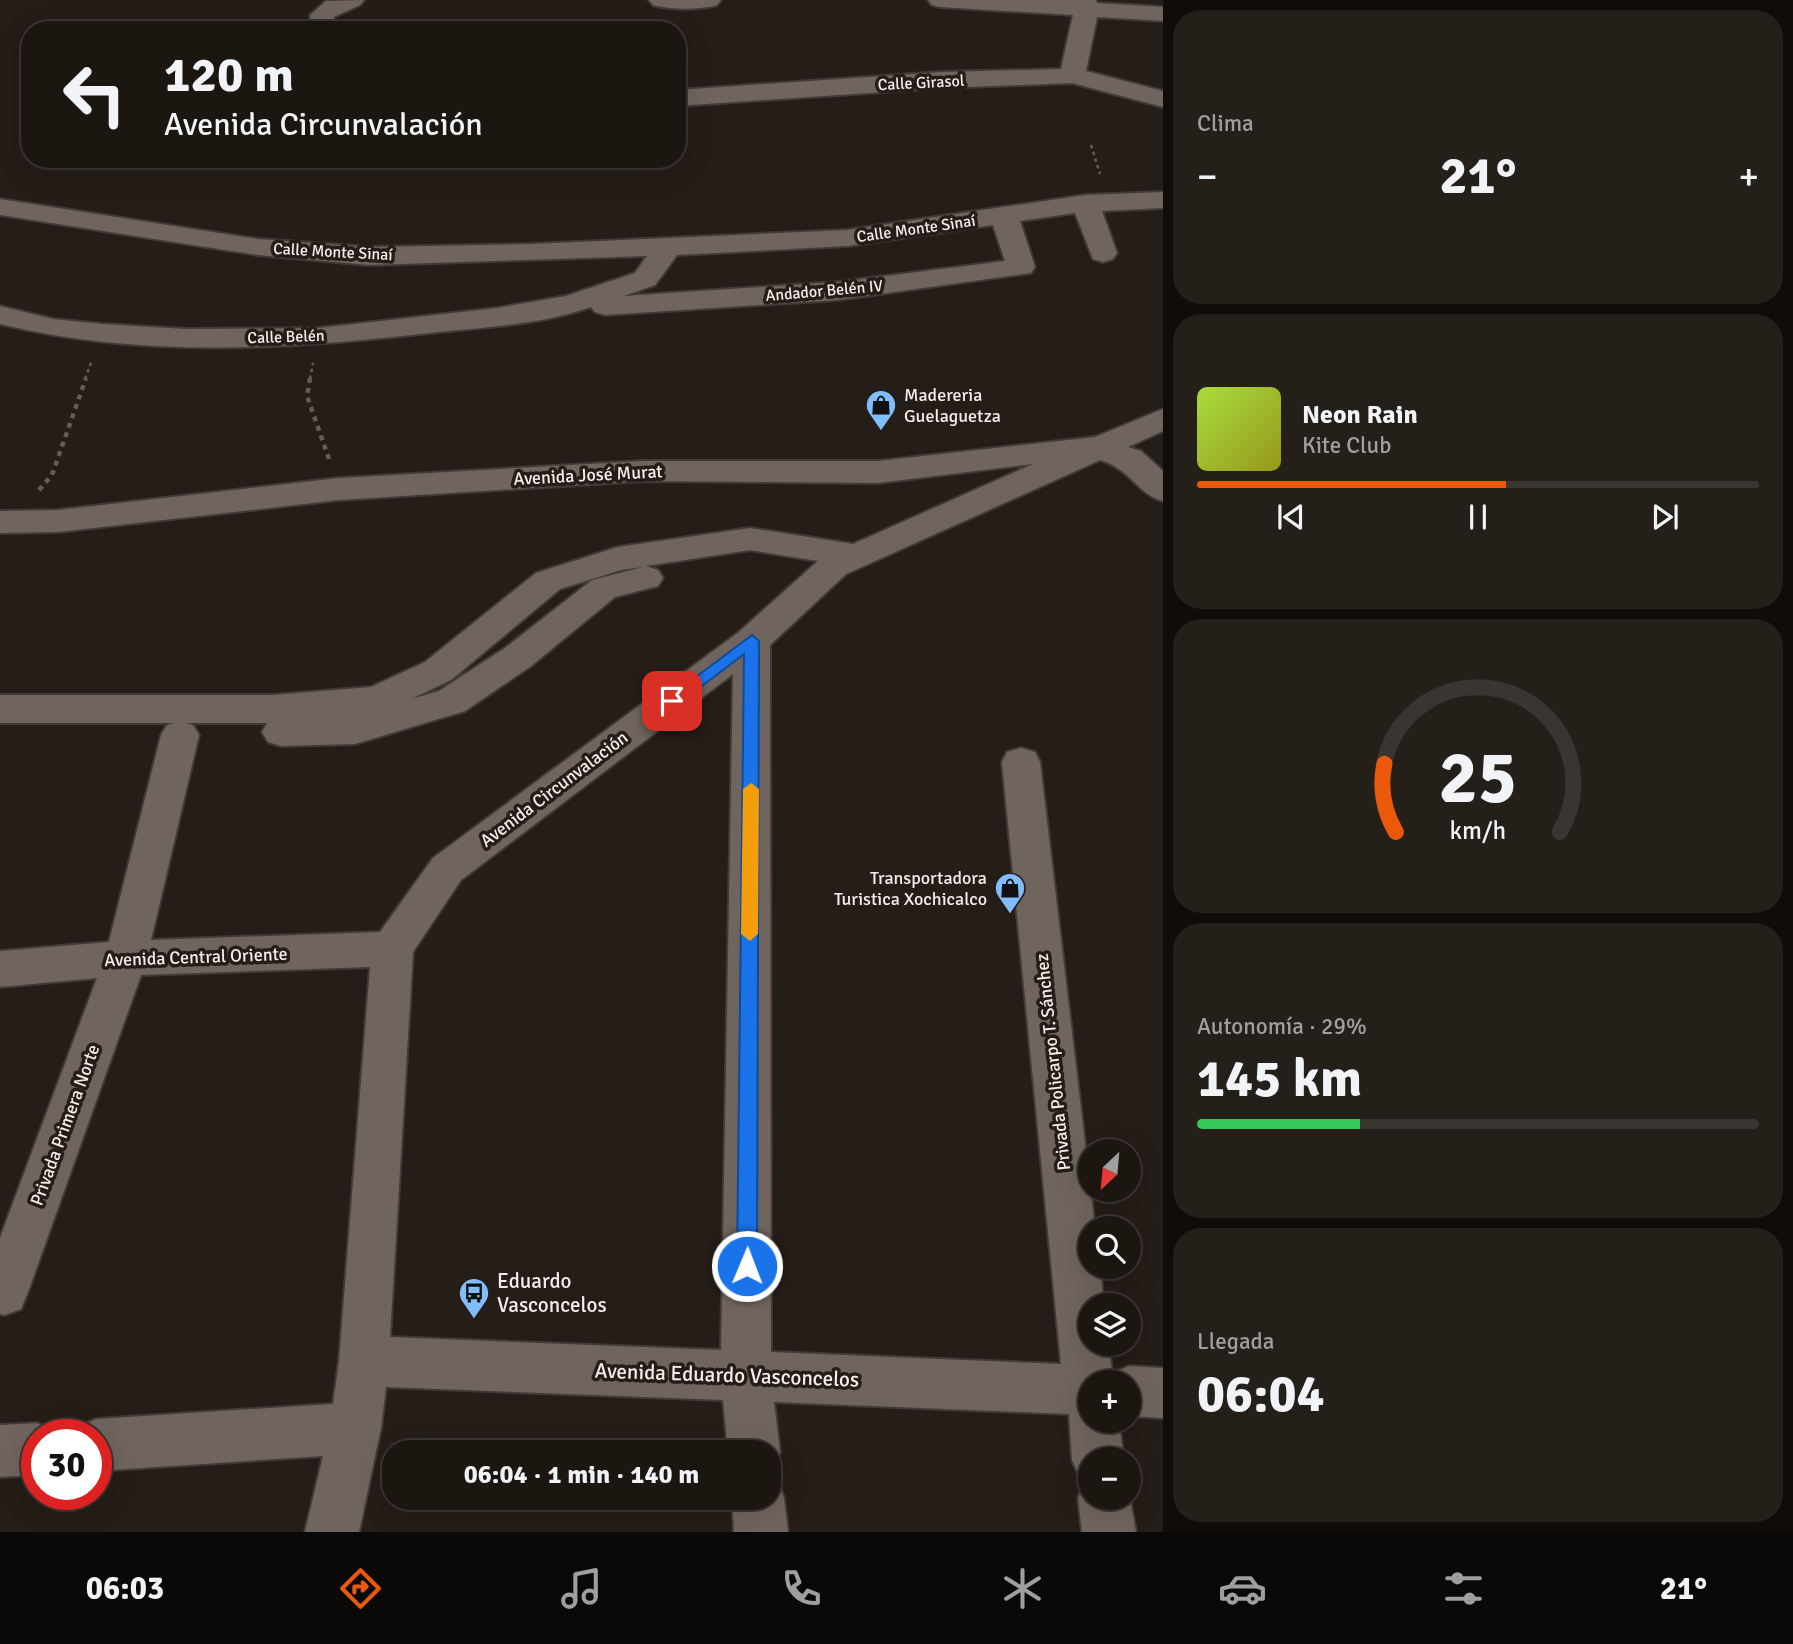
<!DOCTYPE html>
<html lang="es">
<meta charset="utf-8">
<style>
:root{--surface:#1c1611;--page:#251f1a;--text:#f1f3f6;--muted:#a09f9f;--line:#3a3531;--accent:#ea580c}
body{margin:0;font-family:Signika,sans-serif;background:var(--page);color:var(--text);height:100vh;display:flex;flex-direction:column;font-size:26px;white-space:nowrap}
*{box-sizing:border-box;margin:0}
p{font-size:23px;color:var(--muted)}
.icon{flex:none;width:38px;height:38px;fill:none;stroke:currentColor;stroke-width:2;stroke-linecap:round;stroke-linejoin:round}
.map{position:relative;flex:1;overflow:hidden}
.panel{display:flex;flex-direction:column;gap:10px;padding:10px;background:#0f0c09;width:630px}
.panel>*{flex:none}
.top-card{position:absolute;left:21px;top:21px;width:665px;height:147px;border-radius:28px;box-shadow:0 7px 28px #0002,0 0 0 2px var(--line);background:#1c1611;color:var(--text);overflow:hidden}
.needle{width:46px;rotate:206deg}
.buttons{position:absolute;left:1078px;top:1139px;display:grid;gap:14px}
.buttons a{display:grid;place-items:center;width:63px;height:63px;border-radius:50%;background:var(--surface);box-shadow:0 7px 28px #0002,0 0 0 2px var(--line);font-size:35px}
.speed{position:absolute;left:21px;top:1419px;display:flex;gap:14px;font-size:35px;font-weight:700;text-align:center}
.speed>*{display:grid;place-content:center;width:91px;height:91px;border-radius:50%;background:var(--surface);box-shadow:0 7px 28px #0002,0 0 0 2px var(--line);line-height:1}
.speed .limit{border:10px solid #d22;background:#fff;color:#111}
.pin{position:absolute;display:grid;place-items:center;width:60px;height:60px;color:#fff;margin:-30px;border-radius:14px;box-shadow:0 4px 10px #0006}
.me{position:absolute;width:77px;margin:-38px;rotate:1deg;stroke-linejoin:round;filter:drop-shadow(0 0 5px #0008)}
.turn{display:flex;align-items:center;gap:24px;height:147px;padding:0 28px;font-size:32px}
.turn .icon{width:91px;height:91px;stroke-width:2.5}
.turn b{display:block;font-size:49px;line-height:60px}
.big{font-size:52px;font-weight:700;line-height:1.1}
.panel .tile{flex:1;display:flex;flex-direction:column;justify-content:center;gap:10px;min-width:0;padding:0 24px;border-radius:28px;background:var(--page)}
.panel .dial{align-items:center;gap:0}
.dial svg{height:182px;overflow:visible;fill:none;stroke:var(--line);stroke-width:7;stroke-linecap:round;text-anchor:middle}
.dial text{fill:var(--text);stroke:none}
.song{display:flex;align-items:center;gap:21px}
.cover{width:84px;height:84px;border-radius:10px;background:linear-gradient(135deg,hsl(80 70% 55%),hsl(60 70% 35%))}
.played{height:7px;border-radius:4px;background:linear-gradient(90deg,var(--accent) 55%,var(--line) 55%)}
.keys{display:flex;justify-content:space-around;direction:ltr}
.heat{display:flex;justify-content:space-between;align-items:center;font-size:38px;direction:ltr}
.charge{height:10px;border-radius:5px;background:linear-gradient(90deg,#34c759 29%,var(--line) 0)}
.trip{position:absolute;left:382px;top:1440px;width:399px;height:70px;border-radius:28px;background:var(--surface);box-shadow:0 7px 28px #0002,0 0 0 2px var(--line);font-weight:700;line-height:70px;text-align:center}
.menu{display:flex;height:112px;justify-content:space-around;align-items:center;background:#0b0907;color:var(--muted)}
.menu .icon{width:49px;height:49px}
.menu .on{color:var(--accent)}
.menu b{font-size:32px;color:var(--text)}
main{display:flex;flex:1;min-height:0}
.map>svg:first-child{display:block}
.lines{fill:none;stroke-linecap:round;stroke-linejoin:round}
.minor-casing{stroke:#413a36;stroke-width:4}
.path-far1{stroke:#645c57;stroke-width:2.5;stroke-dasharray:3.5 3.5;stroke-linecap:butt}
.path{stroke:#645c57;stroke-width:4.5;stroke-dasharray:5 5;stroke-linecap:butt}
.minor{fill:#70655e;fill-rule:evenodd}
.route{fill:#1a73e8;stroke:#114b97;stroke-width:2}
.slow{fill:#f59e0b}
.labels{text-anchor:middle;stroke-width:7;stroke-linejoin:round;paint-order:stroke}
.far-street-label{font-size:16px;fill:#f4ede9;stroke:#251d17}
.poi-label{font-size:18px;fill:#f4ede9;stroke:#251d17;text-anchor:start}
.street-label{font-size:18px;fill:#f4ede9;stroke:#251d17}
.near-poi-label{font-size:21px;fill:#f4ede9;stroke:#251d17;text-anchor:start}
.near-street-label{font-size:21px;fill:#f4ede9;stroke:#251d17}
</style>
<main>
<div class="map">
<svg width="1163" height="1532" viewBox="0 0 1163 1532">
<rect width="100%" height="100%" fill="#251d17"/>
<g class="lines">
<g class="minor-casing">
<path id="minor" d="M364 0 360 5 334 17 335 30H311L310 15 326 1Z
M649 0H721L717 5C699 10 671 10 653 5Z
M928 0H1096L1097 3 1163 7V21L1097 17 1086 71 1163 91V107L1072 83 942 88 677 106V90L942 72 1061 69 1073 15 940 7 932 5Z
M1163 192V208L1102 211 1117 253 1113 259 1103 262 1093 259 1075 213 1020 221 1035 267 1031 273 837 300 605 315 595 312 591 307C543 324 489 327 439 332 294 349 143 359 0 324V306L53 319 102 324 186 329 318 328 497 308 566 296 635 273 647 256 369 265 258 255 0 215V199L258 239 369 247 531 244 847 230 1085 195ZM993 225 1005 261 837 282 624 296 655 285 677 255 847 246Z
M1163 409V431L1128 447 1141 451 1163 471V501C1137 494 1131 469 1100 460L846 574 770 645 771 1352 1061 1364 1002 762 1007 752 1021 748 1035 752 1040 762 1095 1228H1090V1267H1100L1104 1306H1090V1344H1109L1112 1373 1129 1366 1163 1368V1418L1129 1416V1382H1090V1421H1119L1124 1460H1090V1498H1129V1494L1136 1532H1082L1078 1498 1085 1481 1080 1478 1072 1460 1069 1414 774 1402 780 1452 772 1470 768 1472V1452H728L723 1400 386 1387 381 1428 359 1532H305L323 1456 96 1471V1435H74L78 1427 96 1419 333 1404 339 1361 370 967 141 975 28 1292 21 1309 4 1315 0 1314V1238L97 978 0 987V951L109 942 161 735 167 725 174 723H0V695H272L371 687 425 662 536 573 618 547 750 528 853 544 1033 464 878 483 642 481 339 500 58 532 0 533V511L58 510 339 478 642 461H878L1095 437ZM750 550 818 561 739 632 433 858 380 932 151 940 199 735 193 725 186 723H267L262 732 268 742 281 746 355 744 465 711 531 666 615 597 658 586 663 578 658 570 646 566ZM643 567 592 580 505 648 439 691 411 699 451 680 560 589 621 570ZM733 674 721 1350 390 1337 413 952 461 880Z
M37 1423 55 1431 57 1435H37V1475L0 1477V1425Z
M768 1476 777 1479 784 1498 788 1532H734L732 1498H768Z"/>
</g>
<path class="path-far1" d="M1091 145 1100 174
M85 379 92 360
M310 379 313 363"/>
<path class="path" d="M310 378 307 396 329 459
M39 490 52 475 86 378"/>
<use href="#minor" class="minor"/>
</g>
<path class="route" d="M752 635 759 641 757 1266 754 1273 747 1276 740 1273 737 1266 744 654 677 705 672 707 664 701Z"/>
<path class="slow" d="M751 783 759 789 758 934 750 941 741 934 743 789Z"/>
<defs>
<g id="shop-pin" transform="scale(1.575)"><path d="M0 17L-7.5 6A9.5 9.5 0 1 1 7.5 6Z" fill="#81bdfa" stroke="#251d17"/><path d="M-5-2.5h2.3a2.7 3.5 0 0 1 5.4 0H5L5.5 6h-11ZM-1.5-2.5h3a1.5 2.3 0 0 0-3 0Z" fill="#111"/></g>
<g id="bus-pin" transform="scale(1.575)"><path d="M0 17L-7.5 6A9.5 9.5 0 1 1 7.5 6Z" fill="#81bdfa" stroke="#251d17"/><path d="M-5-6H5V4H4V6H2V4H-2V6H-4V4H-5ZM-3.5-4V0h7V-4ZM-3.5 1.2v1.5H-2V1.2ZM2 1.2v1.5H3.5V1.2Z" fill="#111"/></g>
</defs>
<g fill-rule="evenodd">
<use href="#shop-pin" x="881" y="405"/>
<use href="#shop-pin" x="1010" y="888"/>
<use href="#bus-pin" x="474" y="1293"/>
</g>
<g class="labels">
<g class="far-street-label">
<text transform="translate(921 82) rotate(-3)" y="6">Calle Girasol</text>
<text transform="translate(916 228) rotate(-8)" y="6">Calle Monte Sinaí</text>
<text transform="translate(333 251) rotate(3)" y="6">Calle Monte Sinaí</text>
<text transform="translate(824 290) rotate(-5)" y="6">Andador Belén IV</text>
<text transform="translate(286 336) rotate(-2)" y="6">Calle Belén</text>
</g>
<g class="poi-label">
<text x="904" y="401">Madereria<tspan x="904" dy="21">Guelaguetza</tspan></text>
<text x="987" y="884" text-anchor="end">Transportadora<tspan x="987" dy="21">Turistica Xochicalco</tspan></text>
</g>
<g class="street-label">
<text transform="translate(588 475) rotate(-3)" y="6">Avenida José Murat</text>
<text transform="translate(554 789) rotate(-37)" y="6">Avenida Circunvalación</text>
<text transform="translate(196 957) rotate(-2)" y="6">Avenida Central Oriente</text>
<text transform="translate(1053 1062) rotate(-96)" y="6">Privada Policarpo T. Sánchez</text>
<text transform="translate(65 1125) rotate(-70)" y="6">Privada Primera Norte</text>
</g>
<g class="near-poi-label">
<text x="497" y="1288">Eduardo<tspan x="497" dy="24">Vasconcelos</tspan></text>
</g>
<g class="near-street-label">
<text transform="translate(727 1375) rotate(2)" y="7">Avenida Eduardo Vasconcelos</text>
</g>
</g>
</svg>
<div class="buttons">
<a><svg class="needle" viewBox="-14 -14 28 28"><path d="M0-13l5 13h-10z" fill="#e53935"/><path d="M0 13l5-13h-10z" fill="#a09f9f"/></svg></a>
<a><svg class="icon" aria-label="search" viewBox="0 0 24 24"><circle cx="10" cy="10" r="6"/><path d="M15 15l6 6"/></svg></a>
<a><svg class="icon" aria-label="layers" viewBox="0 0 24 24"><path d="M12 4l9 5-9 5-9-5zM3 14l9 5 9-5"/></svg></a>
<a>+</a>
<a>−</a>
</div>
<div class="speed"><div class="limit">30</div></div>
<div class="pin" style="left:672px;top:701px;background:#d93025"><svg class="icon" aria-label="arrive" viewBox="0 0 24 24"><path d="M6 21V4h12l-3 4 3 4H6"/></svg></div>
<svg class="me" style="left:747px;top:1266px" viewBox="-20 -20 40 40"><circle r="17" fill="#1a73e8" stroke="#fff" stroke-width="3"/><path d="M0-11L8 9 0 5-8 9z" fill="#fff"/></svg>
<div class="trip">06:04 · 1 min · 140 m</div>
<div class="top-card">
<div class="turn"><svg class="icon" aria-label="left" viewBox="0 0 24 24"><path d="M17 20v-9H6M10 6l-5 5 5 5"/></svg><div><b>120 m</b>Avenida Circunvalación</div></div>
</div>
</div>
<section class="panel">
<div class="tile"><p>Clima</p>
<div class="heat"><a>−</a><b class="big">21°</b><a>+</a></div>
</div>
<div class="tile">
<div class="song"><i class="cover"></i><div><b>Neon Rain</b><p>Kite Club</p></div></div>
<div class="played"></div>
<div class="keys"><svg class="icon" aria-label="previous" viewBox="0 0 24 24"><path d="M18 5L8 12l10 7zM5 5v14"/></svg><svg class="icon" aria-label="pause" viewBox="0 0 24 24"><path d="M8 5v14M16 5v14"/></svg><svg class="icon" aria-label="next" viewBox="0 0 24 24"><path d="M6 5l10 7-10 7zM19 5v14"/></svg></div>
</div>
<div class="tile dial"><svg viewBox="0 0 100 80">
<path d="M14 69A42 42 0 1 1 86 69"/>
<path d="M14 69A42 42 0 0 1 9 39" stroke="#ea580c"/>
<text x="50" y="56" font-size="32" font-weight="700">25</text>
<text x="50" y="72" font-size="11">km/h</text>
</svg></div>
<div class="tile"><p>Autonomía · 29%</p><b class="big">145 km</b><div class="charge"></div></div>
<div class="tile"><p>Llegada</p><b class="big">06:04</b></div>
</section>
</main>
<nav class="menu">
<b>06:03</b>
<svg class="icon on" aria-label="directions" viewBox="0 0 24 24"><path d="M12 3l9 9-9 9-9-9zM9 14v-3h6M13 9l2 2-2 2"/></svg>
<svg class="icon" aria-label="music" viewBox="0 0 24 24"><path d="M9 18V5l10-2v13"/><circle cx="6" cy="18" r="3"/><circle cx="16" cy="16" r="3"/></svg>
<svg class="icon" aria-label="phone" viewBox="0 0 24 24"><path d="M5 4h4l2 5-3 2q2 4 5 5l2-3 5 2v4C11 20 4 13 5 4z"/></svg>
<svg class="icon" aria-label="climate" viewBox="0 0 24 24"><path d="M12 3v18M4 7l16 10M4 17L20 7"/></svg>
<svg class="icon" aria-label="car" viewBox="0 0 24 24"><path d="M5 17H2v-5l4-1 3-4h7l3 4 3 1v5h-3M9 17h6M6 11h13"/><circle cx="7" cy="17" r="2"/><circle cx="17" cy="17" r="2"/></svg>
<svg class="icon" aria-label="filters" viewBox="0 0 24 24"><path d="M4 7h16M4 17h16"/><circle cx="9" cy="7" r="2"/><circle cx="15" cy="17" r="2"/></svg>
<b>21°</b>
</nav>
